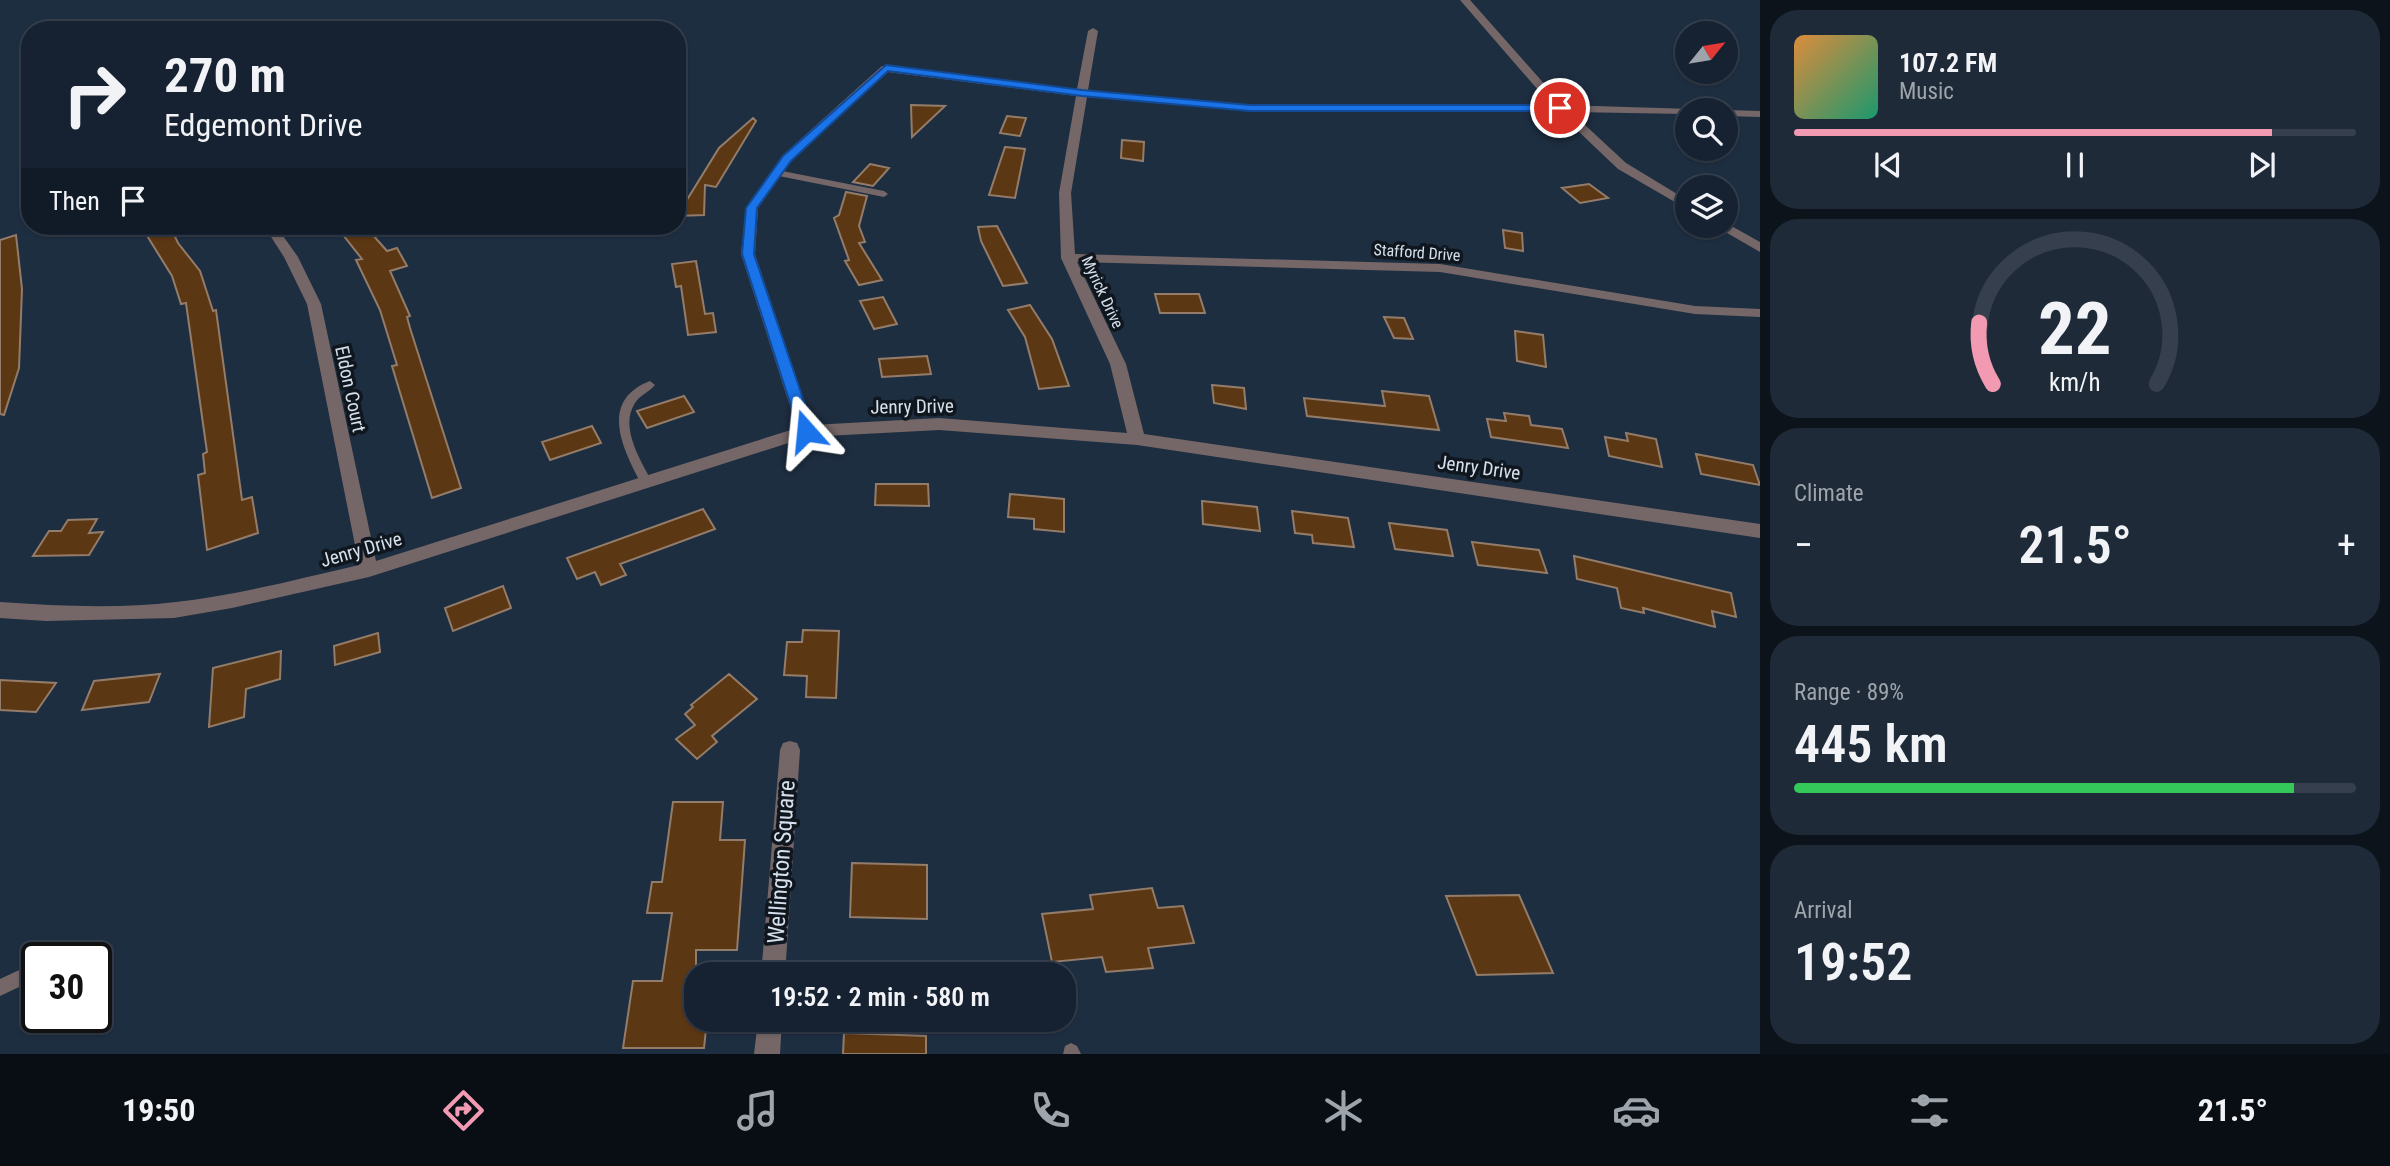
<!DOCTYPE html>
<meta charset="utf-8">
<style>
:root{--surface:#162231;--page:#1f2a39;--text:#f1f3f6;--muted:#9ea4ab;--line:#353f4d;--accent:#f19ab1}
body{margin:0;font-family:"Roboto Condensed",sans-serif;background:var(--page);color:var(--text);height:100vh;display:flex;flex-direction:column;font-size:26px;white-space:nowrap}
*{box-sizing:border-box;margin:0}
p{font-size:23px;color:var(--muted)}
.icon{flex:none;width:38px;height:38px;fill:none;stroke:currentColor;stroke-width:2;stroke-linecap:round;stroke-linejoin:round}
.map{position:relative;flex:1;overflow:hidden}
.details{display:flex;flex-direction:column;gap:10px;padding:10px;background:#0c131b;width:630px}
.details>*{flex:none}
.hud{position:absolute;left:21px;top:21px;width:665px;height:214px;border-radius:28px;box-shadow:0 2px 5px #0004,0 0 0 2px var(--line);background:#162231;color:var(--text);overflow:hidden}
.needle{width:46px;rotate:60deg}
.tools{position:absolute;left:1675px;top:21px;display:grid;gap:14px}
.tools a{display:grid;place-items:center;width:63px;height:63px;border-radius:50%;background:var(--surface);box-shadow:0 2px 5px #0004,0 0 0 2px var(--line);font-size:35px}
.speed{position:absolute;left:21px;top:942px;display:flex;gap:14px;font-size:35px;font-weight:700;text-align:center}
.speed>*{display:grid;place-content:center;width:91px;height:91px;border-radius:50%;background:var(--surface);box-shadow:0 2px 5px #0004,0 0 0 2px var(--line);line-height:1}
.speed .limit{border:4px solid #111;border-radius:10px;background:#fff;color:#111}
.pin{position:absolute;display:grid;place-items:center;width:60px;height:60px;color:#fff;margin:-30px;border:4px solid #fff;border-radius:50%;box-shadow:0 2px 7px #0007}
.me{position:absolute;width:77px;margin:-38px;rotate:342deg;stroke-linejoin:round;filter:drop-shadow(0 0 5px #0008)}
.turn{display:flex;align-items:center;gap:24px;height:147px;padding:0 28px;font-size:32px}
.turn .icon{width:91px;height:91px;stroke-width:2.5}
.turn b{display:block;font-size:49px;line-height:60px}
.then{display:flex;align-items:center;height:66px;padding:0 28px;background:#0003;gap:14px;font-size:26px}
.big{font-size:52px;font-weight:600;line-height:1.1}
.details .card{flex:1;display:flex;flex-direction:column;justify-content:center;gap:10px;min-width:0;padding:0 24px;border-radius:28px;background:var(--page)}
.details .dial{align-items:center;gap:0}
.dial svg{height:182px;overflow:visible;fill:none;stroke:var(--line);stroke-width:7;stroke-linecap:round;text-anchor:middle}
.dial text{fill:var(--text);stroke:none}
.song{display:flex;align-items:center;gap:21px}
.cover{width:84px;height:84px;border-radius:10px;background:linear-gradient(135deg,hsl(30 70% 55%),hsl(160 70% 35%))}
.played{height:7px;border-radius:4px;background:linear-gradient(90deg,var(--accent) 85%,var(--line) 85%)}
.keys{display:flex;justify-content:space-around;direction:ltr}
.heat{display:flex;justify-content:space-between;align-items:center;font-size:38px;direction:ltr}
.charge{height:10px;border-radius:5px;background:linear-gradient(90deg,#34c759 89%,var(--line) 0)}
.trip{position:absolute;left:684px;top:962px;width:392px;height:70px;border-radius:28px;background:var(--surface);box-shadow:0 2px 5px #0004,0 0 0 2px var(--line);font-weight:600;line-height:70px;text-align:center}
.menu{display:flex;height:112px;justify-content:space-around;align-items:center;background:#090e14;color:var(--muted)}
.menu .icon{width:49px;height:49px}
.menu .active{color:var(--accent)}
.menu b{font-size:32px;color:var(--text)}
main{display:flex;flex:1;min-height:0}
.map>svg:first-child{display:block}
.building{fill:#5c3713;stroke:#937c69;stroke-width:2}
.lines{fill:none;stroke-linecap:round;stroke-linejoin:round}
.service{fill:#756767;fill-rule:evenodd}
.minor{fill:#756767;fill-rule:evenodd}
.route{fill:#1a73e8;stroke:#114b97;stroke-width:2}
.labels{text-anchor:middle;stroke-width:7;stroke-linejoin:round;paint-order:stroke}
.far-street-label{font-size:16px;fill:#d6e0ec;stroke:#0f161e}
.street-label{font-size:19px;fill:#d6e0ec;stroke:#0f161e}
.near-street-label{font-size:23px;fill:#d6e0ec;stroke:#0f161e}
</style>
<main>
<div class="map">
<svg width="1760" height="1054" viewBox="0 0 1760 1054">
<rect width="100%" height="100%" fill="#1e2e41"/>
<path class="building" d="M911 105 945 106 912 137Z
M1007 116 1026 118 1020 136 1000 133Z
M753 118 756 121 716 187 705 185 704 215 677 216 719 148Z
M1122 140 1144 142 1143 161 1121 158Z
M1005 147 1025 149 1015 198 989 195Z
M870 164 889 168 873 186 853 182Z
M1589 184 1608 198 1580 203 1562 188Z
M846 192 867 196 859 226 865 242 859 243 882 280 859 285 845 261 849 260 834 218 839 215Z
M141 226H170L178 243 200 271 213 311 216 310 242 500 252 497 258 533 207 550 198 475 205 473 203 454 207 452 186 303 181 304 172 276Z
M336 226H365L387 251 397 248 407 266 390 271 410 316 407 317 410 328 461 488 432 498 392 366 397 365 380 310 356 260 362 259Z
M997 226 1027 283 1003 286 981 241 978 227Z
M1503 230 1522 233 1523 251 1505 248Z
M16 235 22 289 19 368 4 415 0 414V240Z
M696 261 705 314 713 313 716 332 688 335 681 286 676 287 672 264Z
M1155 294H1199L1205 313H1160Z
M883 297 897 324 874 329 860 301Z
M1030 305 1052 339 1069 386 1039 389 1025 337 1008 310Z
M1384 317 1404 318 1413 339 1394 338Z
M1515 331 1543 335 1546 367 1517 361Z
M927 356 931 374 882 377 879 359Z
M1212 385 1244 388 1246 409 1214 403Z
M1382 391 1429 396 1439 430 1307 416 1304 398 1385 406Z
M684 396 694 412 647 428 637 411Z
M1504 413 1529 416 1531 425 1562 429 1568 448 1491 437 1487 419 1506 421Z
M592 426 601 443 550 460 542 442Z
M1626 433 1656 439 1662 467 1609 456 1605 437 1628 441Z
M1696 454 1753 465 1760 485 1701 474Z
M876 484H928L929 506 875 505Z
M1010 494 1064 499V532L1034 529V519L1008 517Z
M1202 501 1257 507 1260 531 1203 524Z
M703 509 715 529 620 564 626 575 601 585 595 572 577 579 567 558Z
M1292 511 1348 518 1354 547 1313 543 1312 535 1295 533Z
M97 519 89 533 103 532 89 555 33 556 49 531H61L68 520Z
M1389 523 1447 530 1453 556 1395 549Z
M1472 542 1539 550 1547 573 1478 565Z
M1574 556 1731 593 1736 617 1712 611 1715 627 1643 608 1644 613 1621 608 1617 588 1577 579Z
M503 586 511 608 453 631 445 608Z
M803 630 839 631 836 698 806 697 807 676 784 675 787 642H802Z
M378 633 380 652 335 665 334 646Z
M281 651 280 679 246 689 244 717 209 727 213 668Z
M160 674 149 702 82 710 94 681Z
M729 674 757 699 712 736 717 742 697 759 676 739 695 725 685 714 693 707 691 705Z
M0 680 56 683 36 712 0 710Z
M673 802H723L720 840H745L737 950H696V1020H707L704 1048H623L633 981H662L672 913H647L652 882H662Z
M852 863 927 865V919L850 917Z
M1152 888 1158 908 1183 906 1194 943 1148 948 1153 968 1106 972 1102 957 1052 962 1042 914 1093 909 1090 895Z
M1519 895 1553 973 1477 975 1446 896Z
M844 1033 926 1036V1054H843Z"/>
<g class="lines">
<path class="service" d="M777 170 884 191 888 194 884 197 774 175 773 173Z
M650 381 655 385C649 392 640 395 635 403 619 427 641 461 652 482L646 486 642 485C623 450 598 401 650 381Z
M30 965 37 969 36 979 0 996V979Z
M1071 1043 1077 1046 1081 1054H1063L1065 1046Z"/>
<path class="minor" d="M1460 0H1470L1563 105 1691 109 1687 110V114L1571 112 1626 163 1687 200V209L1618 169 1557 111H1250L1087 97 1071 193 1075 254 1440 264 1695 306 1760 309V317L1695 314 1440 272 1077 262 1126 364 1144 434 1760 524V538L1137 445 939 430 807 437 369 577 232 608 174 618 46 621 0 618V602C57 606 119 609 176 602 238 595 298 579 359 565L307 304 284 257 264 226H276L298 257 321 304 376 561 797 428 741 254 746 208 783 155 882 66 1077 89 1088 31 1093 28 1098 31 1088 90 1250 105H1551ZM888 72 1076 96 1059 193 1061 258 1110 364 1127 433 939 418 812 425 755 254 758 208 791 161Z
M1723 110H1726L1760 111V117L1726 116Z
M1726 223 1760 242V252L1715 226H1726Z
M790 741 797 743 800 750 785 975H761L780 750 783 743Z
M758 1020H782L780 1054H754Z"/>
</g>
<path class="route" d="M886 65 1082 90 1250 105H1560L1566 108 1560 111H1250L1082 96 888 71 791 161 757 208 754 254 814 431 806 436 799 431 742 254 746 208 783 156Z"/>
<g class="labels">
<g class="far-street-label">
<text transform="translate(1417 252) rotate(4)" y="6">Stafford Drive</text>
<text transform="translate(1103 292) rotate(65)" y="6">Myrick Drive</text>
</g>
<g class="street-label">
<text transform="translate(351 389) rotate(78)" y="7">Eldon Court</text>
<text transform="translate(912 406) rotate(-1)" y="7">Jenry Drive</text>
<text transform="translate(1479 467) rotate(8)" y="7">Jenry Drive</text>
<text transform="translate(361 549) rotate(-16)" y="7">Jenry Drive</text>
</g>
<g class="near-street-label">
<text transform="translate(781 862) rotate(-86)" y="8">Wellington Square</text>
</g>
</g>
</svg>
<div class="tools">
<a><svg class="needle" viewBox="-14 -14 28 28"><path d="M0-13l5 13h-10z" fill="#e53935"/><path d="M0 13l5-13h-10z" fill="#9ea4ab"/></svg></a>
<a><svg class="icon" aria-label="search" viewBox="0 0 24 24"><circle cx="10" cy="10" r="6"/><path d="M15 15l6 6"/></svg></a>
<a><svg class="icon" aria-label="layers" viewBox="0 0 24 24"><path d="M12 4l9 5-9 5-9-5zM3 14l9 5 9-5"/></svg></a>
</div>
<div class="speed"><div class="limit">30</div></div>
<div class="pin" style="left:1560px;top:108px;background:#d93025"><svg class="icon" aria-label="arrive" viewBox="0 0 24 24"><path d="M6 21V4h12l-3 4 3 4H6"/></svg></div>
<svg class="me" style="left:806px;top:431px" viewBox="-20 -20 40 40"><path d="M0-17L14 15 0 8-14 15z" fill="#1a73e8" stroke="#fff" stroke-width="4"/></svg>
<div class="trip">19:52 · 2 min · 580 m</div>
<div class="hud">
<div class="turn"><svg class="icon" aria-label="right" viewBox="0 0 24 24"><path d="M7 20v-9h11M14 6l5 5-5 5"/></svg><div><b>270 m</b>Edgemont Drive</div></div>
<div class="then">Then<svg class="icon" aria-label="arrive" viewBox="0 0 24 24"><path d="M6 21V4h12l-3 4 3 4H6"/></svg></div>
</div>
</div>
<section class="details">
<div class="card">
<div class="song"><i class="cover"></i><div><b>107.2 FM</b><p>Music</p></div></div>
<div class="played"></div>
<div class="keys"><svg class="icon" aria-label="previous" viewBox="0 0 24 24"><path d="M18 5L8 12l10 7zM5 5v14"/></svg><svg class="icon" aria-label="pause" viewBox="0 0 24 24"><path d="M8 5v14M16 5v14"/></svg><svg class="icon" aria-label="next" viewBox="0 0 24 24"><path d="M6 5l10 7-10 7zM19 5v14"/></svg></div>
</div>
<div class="card dial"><svg viewBox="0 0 100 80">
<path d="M14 69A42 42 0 1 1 86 69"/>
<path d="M14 69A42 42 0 0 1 8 42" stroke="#f19ab1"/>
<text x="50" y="56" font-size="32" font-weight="700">22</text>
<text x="50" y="72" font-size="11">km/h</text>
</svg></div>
<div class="card"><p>Climate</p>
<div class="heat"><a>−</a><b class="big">21.5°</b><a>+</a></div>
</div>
<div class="card"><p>Range · 89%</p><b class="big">445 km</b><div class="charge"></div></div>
<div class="card"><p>Arrival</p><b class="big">19:52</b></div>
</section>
</main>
<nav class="menu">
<b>19:50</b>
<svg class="icon active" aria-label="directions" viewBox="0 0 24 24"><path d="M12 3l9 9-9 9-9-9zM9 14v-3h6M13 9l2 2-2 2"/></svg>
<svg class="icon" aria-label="music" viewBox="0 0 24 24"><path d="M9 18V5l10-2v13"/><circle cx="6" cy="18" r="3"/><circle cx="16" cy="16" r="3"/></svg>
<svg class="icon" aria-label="phone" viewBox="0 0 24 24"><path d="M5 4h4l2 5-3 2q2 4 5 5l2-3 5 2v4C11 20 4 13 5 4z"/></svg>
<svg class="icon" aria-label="climate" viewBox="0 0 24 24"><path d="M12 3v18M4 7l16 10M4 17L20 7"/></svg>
<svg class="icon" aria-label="car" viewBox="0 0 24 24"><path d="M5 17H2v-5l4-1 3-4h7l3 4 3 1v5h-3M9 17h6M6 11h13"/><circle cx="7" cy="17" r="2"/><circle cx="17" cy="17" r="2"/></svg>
<svg class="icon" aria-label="filters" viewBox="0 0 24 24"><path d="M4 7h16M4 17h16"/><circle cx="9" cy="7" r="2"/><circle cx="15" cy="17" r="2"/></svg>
<b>21.5°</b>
</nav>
